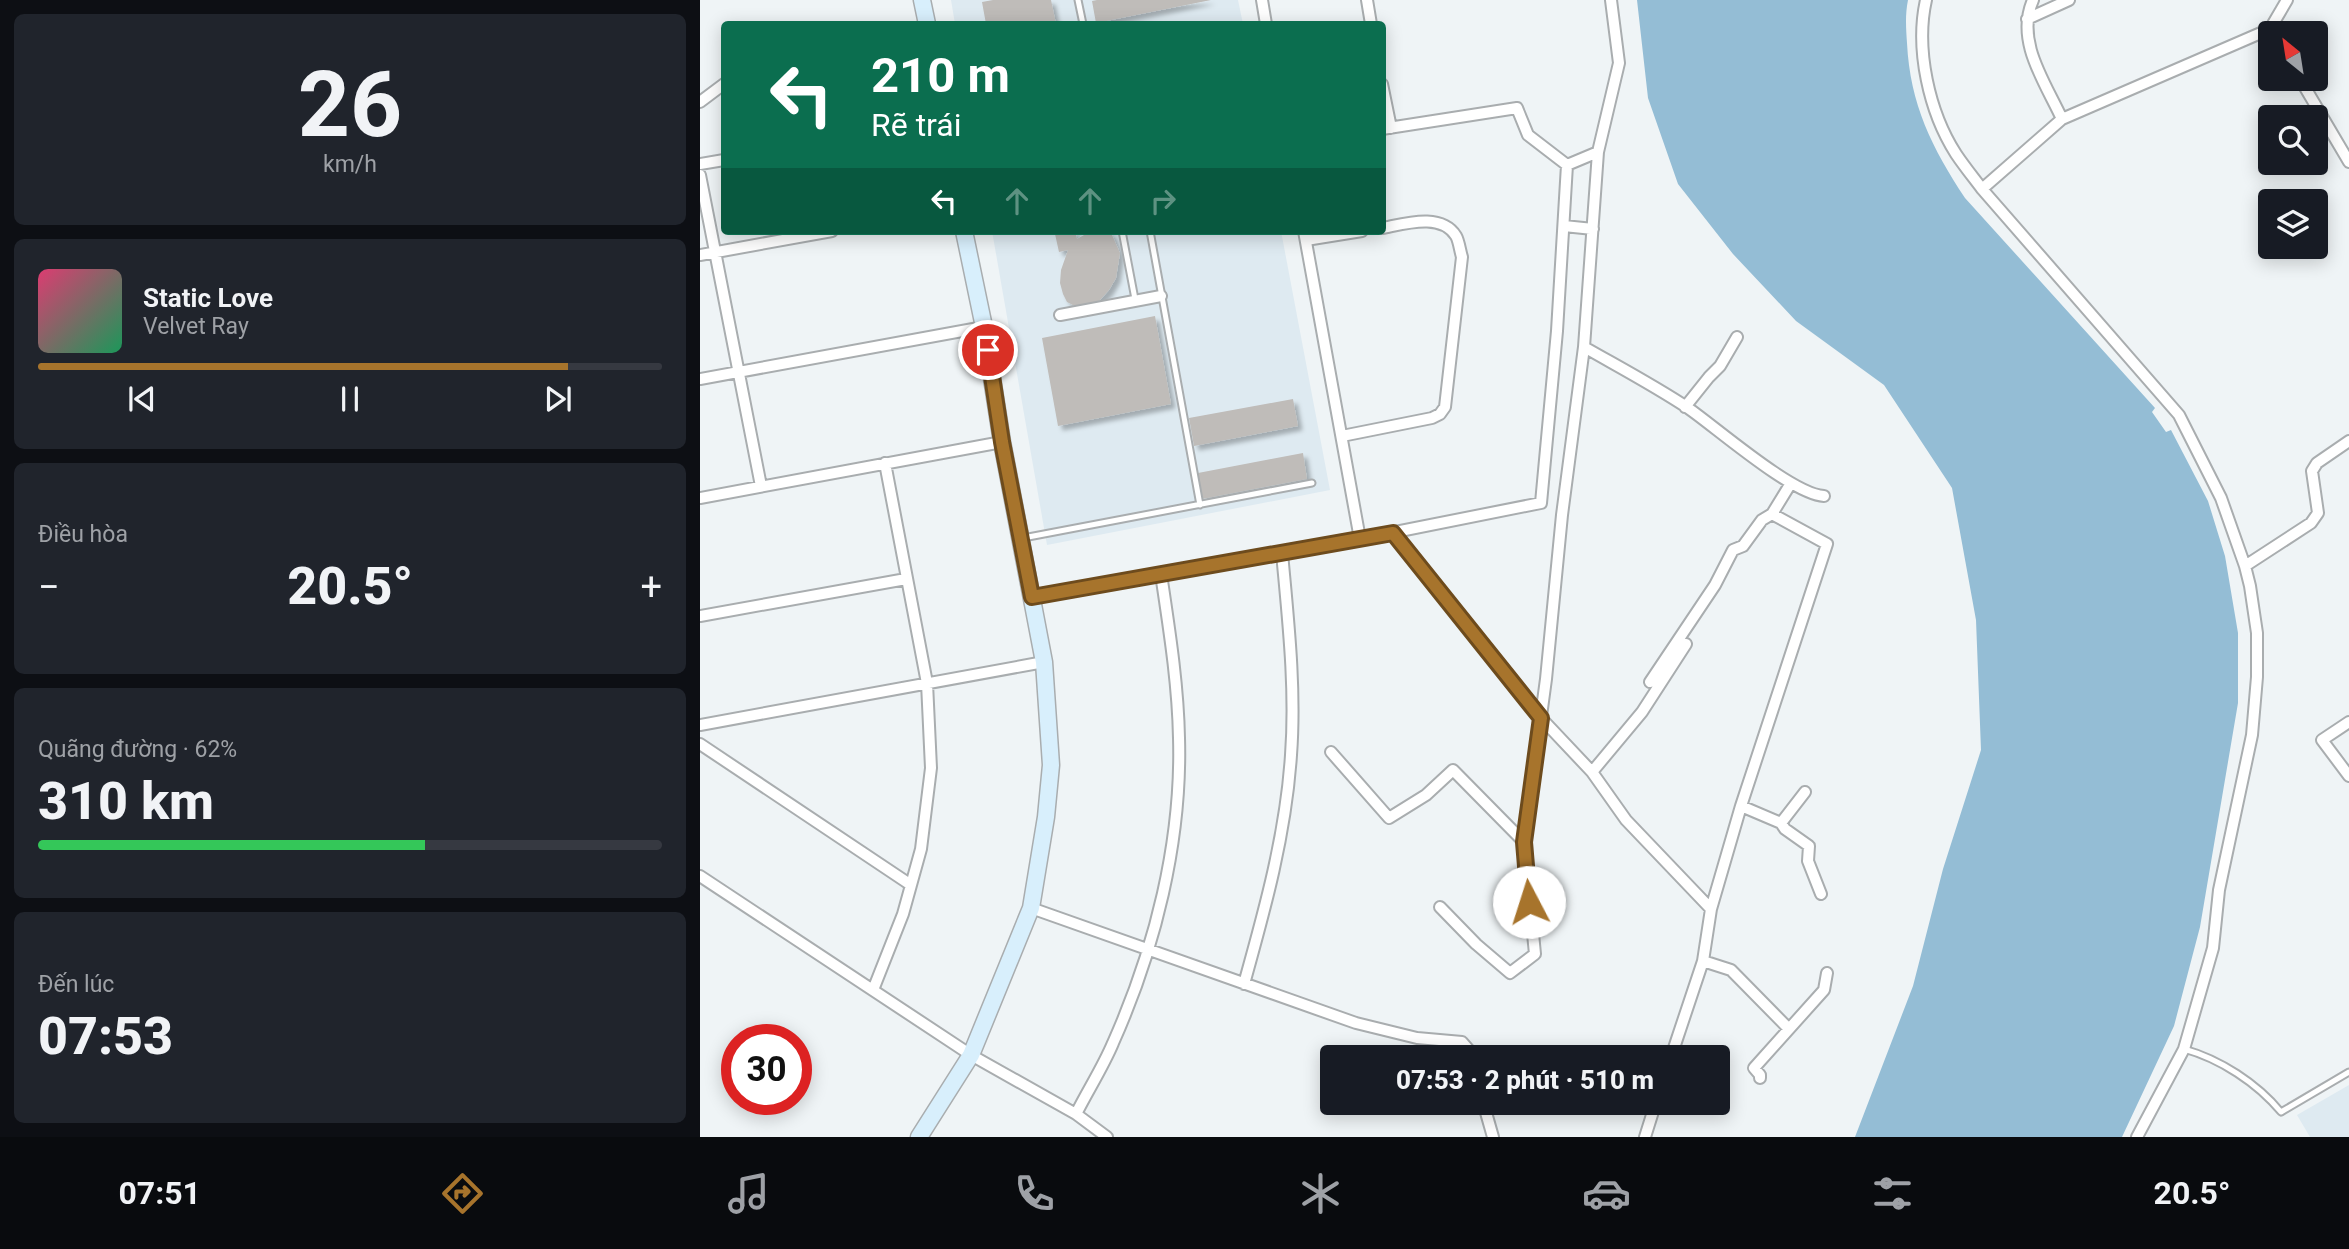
<!DOCTYPE html>
<html lang="vi">
<meta charset="utf-8">
<style>
:root{--surface:#171b24;--page:#20242c;--text:#f1f3f6;--muted:#9ea1a6;--line:#363941;--accent:#a7742c}
body{margin:0;font-family:Roboto,sans-serif;background:var(--page);color:var(--text);height:100vh;display:flex;flex-direction:column;font-size:26px;white-space:nowrap}
*{box-sizing:border-box;margin:0}
p{font-size:23px;color:var(--muted)}
.icon{flex:none;width:38px;height:38px;fill:none;stroke:currentColor;stroke-width:2;stroke-linecap:round;stroke-linejoin:round}
.map{position:relative;flex:1;overflow:hidden}
.sheet{display:flex;flex-direction:column;gap:14px;padding:14px;background:#0d0f14;width:700px}
.sheet>*{flex:none}
.top-card{position:absolute;left:21px;top:21px;width:665px;height:214px;border-radius:7px;box-shadow:0 4px 18px #0003;background:#0b6e4f;color:#fff;overflow:hidden}
.needle{width:46px;rotate:330deg}
.fabs{position:absolute;left:1558px;top:21px;display:grid;gap:14px}
.fabs a{display:grid;place-items:center;width:70px;height:70px;border-radius:7px;background:var(--surface);box-shadow:0 4px 18px #0003;font-size:35px}
.speed{position:absolute;left:21px;top:1024px;display:flex;gap:14px;font-size:35px;font-weight:700;text-align:center}
.speed>*{display:grid;place-content:center;width:91px;height:91px;border-radius:50%;background:var(--surface);box-shadow:0 4px 18px #0003;line-height:1}
.speed .limit{border:10px solid #d22;background:#fff;color:#111}
.pin{position:absolute;display:grid;place-items:center;width:60px;height:60px;color:#fff;margin:-30px;border:4px solid #fff;border-radius:50%;box-shadow:0 2px 7px #0007}
.me{position:absolute;width:77px;margin:-38px;rotate:355deg;stroke-linejoin:round;filter:drop-shadow(0 0 5px #0008)}
.turn{display:flex;align-items:center;gap:24px;height:147px;padding:0 35px;font-size:32px}
.turn .icon{width:91px;height:91px;stroke-width:2.5}
.turn b{display:block;font-size:49px;line-height:60px}
.lanes{display:flex;align-items:center;height:66px;padding:0 35px;background:#0003;justify-content:center;gap:35px;direction:ltr}
.lanes .off{opacity:.35}
.big{font-size:52px;font-weight:800;line-height:1.1}
.sheet .card{flex:1;display:flex;flex-direction:column;justify-content:center;gap:10px;min-width:0;padding:0 24px;border-radius:10px;background:var(--page)}
.sheet .dial{align-items:center;gap:0}
.dial b{font-size:91px;line-height:1}
.song{display:flex;align-items:center;gap:21px}
.cover{width:84px;height:84px;border-radius:10px;background:linear-gradient(135deg,hsl(340 70% 55%),hsl(150 70% 35%))}
.played{height:7px;border-radius:4px;background:linear-gradient(90deg,var(--accent) 85%,var(--line) 85%)}
.keys{display:flex;justify-content:space-around;direction:ltr}
.heat{display:flex;justify-content:space-between;align-items:center;font-size:38px;direction:ltr}
.charge{height:10px;border-radius:5px;background:linear-gradient(90deg,#34c759 62%,var(--line) 0)}
.trip{position:absolute;left:620px;top:1045px;width:410px;height:70px;border-radius:7px;background:var(--surface);box-shadow:0 4px 18px #0003;font-weight:800;line-height:70px;text-align:center}
.dock{display:flex;height:112px;justify-content:space-around;align-items:center;background:#090b0e;color:var(--muted)}
.dock .icon{width:49px;height:49px}
.dock .active{color:var(--accent)}
.dock b{font-size:32px;color:var(--text)}
main{display:flex;flex:1;min-height:0}
.map>svg:first-child{display:block}
.built{fill:#deeaf1}
.water{fill:#94bdd5}
.building{fill:#bfbcb9;filter:url(#shadow)}
.lines{fill:none;stroke-linecap:round;stroke-linejoin:round}
.lane-casing{stroke:#a9adaf;stroke-width:9}
.street-casing{stroke:#a9adaf;stroke-width:14}
.secondary-casing{stroke:#a9adaf;stroke-width:19}
.lane{stroke:#fff;stroke-width:5}
.street{stroke:#fff;stroke-width:10}
.secondary{stroke:#d8effc;stroke-width:16}
.route-casing{stroke:#6d4b1d;stroke-width:18}
.route{stroke:#a7742c;stroke-width:12}
</style>
<main>
<section class="sheet">
<div class="card dial"><b>26</b><p>km/h</p></div>
<div class="card">
<div class="song"><i class="cover"></i><div><b>Static Love</b><p>Velvet Ray</p></div></div>
<div class="played"></div>
<div class="keys"><svg class="icon" aria-label="previous" viewBox="0 0 24 24"><path d="M18 5L8 12l10 7zM5 5v14"/></svg><svg class="icon" aria-label="pause" viewBox="0 0 24 24"><path d="M8 5v14M16 5v14"/></svg><svg class="icon" aria-label="next" viewBox="0 0 24 24"><path d="M6 5l10 7-10 7zM19 5v14"/></svg></div>
</div>
<div class="card"><p>Điều hòa</p>
<div class="heat"><a>−</a><b class="big">20.5°</b><a>+</a></div>
</div>
<div class="card"><p>Quãng đường · 62%</p><b class="big">310 km</b><div class="charge"></div></div>
<div class="card"><p>Đến lúc</p><b class="big">07:53</b></div>
</section>
<div class="map">
<svg width="1649" height="1137" viewBox="0 0 1649 1137">
<defs>
<filter id="shadow"><feDropShadow dx="4.5" dy="4.5" stdDeviation="2" flood-color="#0004"/></filter>
</defs>
<rect width="100%" height="100%" fill="#eff4f6"/>
<path class="built" d="M251 0H538L543 24H255Z
M292 231H581L630 490 347 545Z
M1649 1085V1137H1610L1597 1115Z"/>
<path class="water" d="M937 0H1208C1205 15 1206 28 1207 43 1210 104 1232 148 1265 198L1455 408 1452 412 1466 432 1471 430 1508 501 1525 556 1538 633V703L1500 927 1474 1026 1422 1137H1155L1213 986 1243 869 1281 750 1276 620 1252 488 1184 385 1096 321 1033 254 978 184 948 98Z"/>
<path class="building" d="M293 0H351L356 24H286L282 2Z
M511 0 396 23 392 1 397 0Z
M375 231 377 239 391 231H407L412 235 420 253 416 278 409 290 400 300 385 308 375 306 367 302 363 294 360 283 361 270 368 250 359 252 355 234Z
M455 316 471 404 358 426 342 338Z
M593 399 598 426 494 446 489 418Z
M603 453 607 479 502 499 498 473Z"/>
<g class="lines">
<g class="lane-casing">
<path id="lane" d="M378 0 383 24
M422 231 435 299
M450 231 500 505
M323 538 612 483
M1484 1049C1520 1059 1557 1083 1581 1112L1649 1072"/>
</g>
<g class="street-casing">
<path id="street" d="M562 0 566 24
M667 0 671 24
M1226 0C1215 49 1229 112 1256 154 1264 166 1273 177 1282 189L1479 415 1521 498 1545 566 1550 586 1557 633V677L1552 735 1519 890 1513 948 1484 1049 1437 1137
M1333 0C1315 41 1345 82 1362 119
M1327 19 1369 0
M1600 79 1649 162
M682 84 691 128
M0 102 24 84
M0 164 24 160
M867 165 898 152
M0 175 61 486
M1282 189 1362 119 1570 29 1587 0
M864 226 893 229
M604 231 660 539
M606 240 662 231
M0 255 132 231
M360 315 461 296
M884 347C919 367 955 386 988 408 1018 429 1092 494 1124 496
M0 379 284 327
M985 407 1009 377 1020 366 1037 337
M642 436 732 418 740 414 745 407 762 257C760 251 759 241 756 236 741 212 704 224 682 228
M0 498 302 442
M693 533 841 718 892 772 926 820 1011 909
M1545 566 1611 523 1618 513 1612 471 1617 463 1649 441
M332 597 660 539 841 503 857 331 867 165 828 135 817 108 682 129
M0 616 206 579
M950 682 1015 585 1033 550 1043 546 1062 520 1072 514 1091 483
M1649 722 1622 740 1649 776
M0 725 344 662
M0 744 211 885
M631 752 689 818 726 795 753 770 824 842
M892 772 942 712 986 644
M1041 806 1081 823 1105 792
M1081 823 1085 829 1109 846 1108 861 1121 894
M0 876 271 1055 376 1114 407 1137
M740 907 776 944 810 973 835 954 824 842 846 679 862 515 884 347 898 152 919 63 911 0
M331 908 656 1023 717 1038 762 1042 769 1050 771 1057
M1003 961 1031 970 1089 1029
M544 984C565 909 586 833 591 755 596 688 588 619 582 553
M173 990 203 914 221 849 231 768 227 683 185 463
M971 1057 1003 961 1011 909 1041 806 1127 544 1072 514
M1060 1078V1075L1054 1068 1124 990 1127 973
M783 1102 793 1137
M376 1114C388 1090 403 1067 413 1043 455 949 482 841 479 738 478 683 469 628 461 574
M945 1137 956 1102"/>
</g>
<g class="secondary-casing">
<path id="secondary" d="M222 0 227 24
M219 1137 271 1055 331 908 346 817 351 765 344 662 302 442 284 327 264 231"/>
</g>
<use href="#lane" class="lane"/>
<use href="#street" class="street"/>
<use href="#secondary" class="secondary"/>
</g>
<g class="lines">
<g class="route-casing">
<path id="route" d="M288 350 302 442 332 597 693 533 841 718 824 842 829 902"/>
</g>
<use href="#route" class="route"/>
</g>
</svg>
<div class="fabs">
<a><svg class="needle" viewBox="-14 -14 28 28"><path d="M0-13l5 13h-10z" fill="#e53935"/><path d="M0 13l5-13h-10z" fill="#9ea1a6"/></svg></a>
<a><svg class="icon" aria-label="search" viewBox="0 0 24 24"><circle cx="10" cy="10" r="6"/><path d="M15 15l6 6"/></svg></a>
<a><svg class="icon" aria-label="layers" viewBox="0 0 24 24"><path d="M12 4l9 5-9 5-9-5zM3 14l9 5 9-5"/></svg></a>
</div>
<div class="speed"><div class="limit">30</div></div>
<div class="pin" style="left:288px;top:350px;background:#d93025"><svg class="icon" aria-label="arrive" viewBox="0 0 24 24"><path d="M6 21V4h12l-3 4 3 4H6"/></svg></div>
<svg class="me" style="left:829px;top:902px" viewBox="-20 -20 40 40"><circle r="19" fill="#fff"/><path d="M0-13L10 11 0 6-10 11z" fill="#a7742c"/></svg>
<div class="trip">07:53 · 2 phút · 510 m</div>
<div class="top-card">
<div class="turn"><svg class="icon" aria-label="left" viewBox="0 0 24 24"><path d="M17 20v-9H6M10 6l-5 5 5 5"/></svg><div><b>210 m</b>Rẽ trái</div></div>
<div class="lanes"><svg class="icon" aria-label="left" viewBox="0 0 24 24"><path d="M17 20v-9H6M10 6l-5 5 5 5"/></svg><svg class="icon off" aria-label="ahead" viewBox="0 0 24 24"><path d="M12 20V5M6 11l6-6 6 6"/></svg><svg class="icon off" aria-label="ahead" viewBox="0 0 24 24"><path d="M12 20V5M6 11l6-6 6 6"/></svg><svg class="icon off" aria-label="right" viewBox="0 0 24 24"><path d="M7 20v-9h11M14 6l5 5-5 5"/></svg></div>
</div>
</div>
</main>
<nav class="dock">
<b>07:51</b>
<svg class="icon active" aria-label="directions" viewBox="0 0 24 24"><path d="M12 3l9 9-9 9-9-9zM9 14v-3h6M13 9l2 2-2 2"/></svg>
<svg class="icon" aria-label="music" viewBox="0 0 24 24"><path d="M9 18V5l10-2v13"/><circle cx="6" cy="18" r="3"/><circle cx="16" cy="16" r="3"/></svg>
<svg class="icon" aria-label="phone" viewBox="0 0 24 24"><path d="M5 4h4l2 5-3 2q2 4 5 5l2-3 5 2v4C11 20 4 13 5 4z"/></svg>
<svg class="icon" aria-label="climate" viewBox="0 0 24 24"><path d="M12 3v18M4 7l16 10M4 17L20 7"/></svg>
<svg class="icon" aria-label="car" viewBox="0 0 24 24"><path d="M5 17H2v-5l4-1 3-4h7l3 4 3 1v5h-3M9 17h6M6 11h13"/><circle cx="7" cy="17" r="2"/><circle cx="17" cy="17" r="2"/></svg>
<svg class="icon" aria-label="filters" viewBox="0 0 24 24"><path d="M4 7h16M4 17h16"/><circle cx="9" cy="7" r="2"/><circle cx="15" cy="17" r="2"/></svg>
<b>20.5°</b>
</nav>
